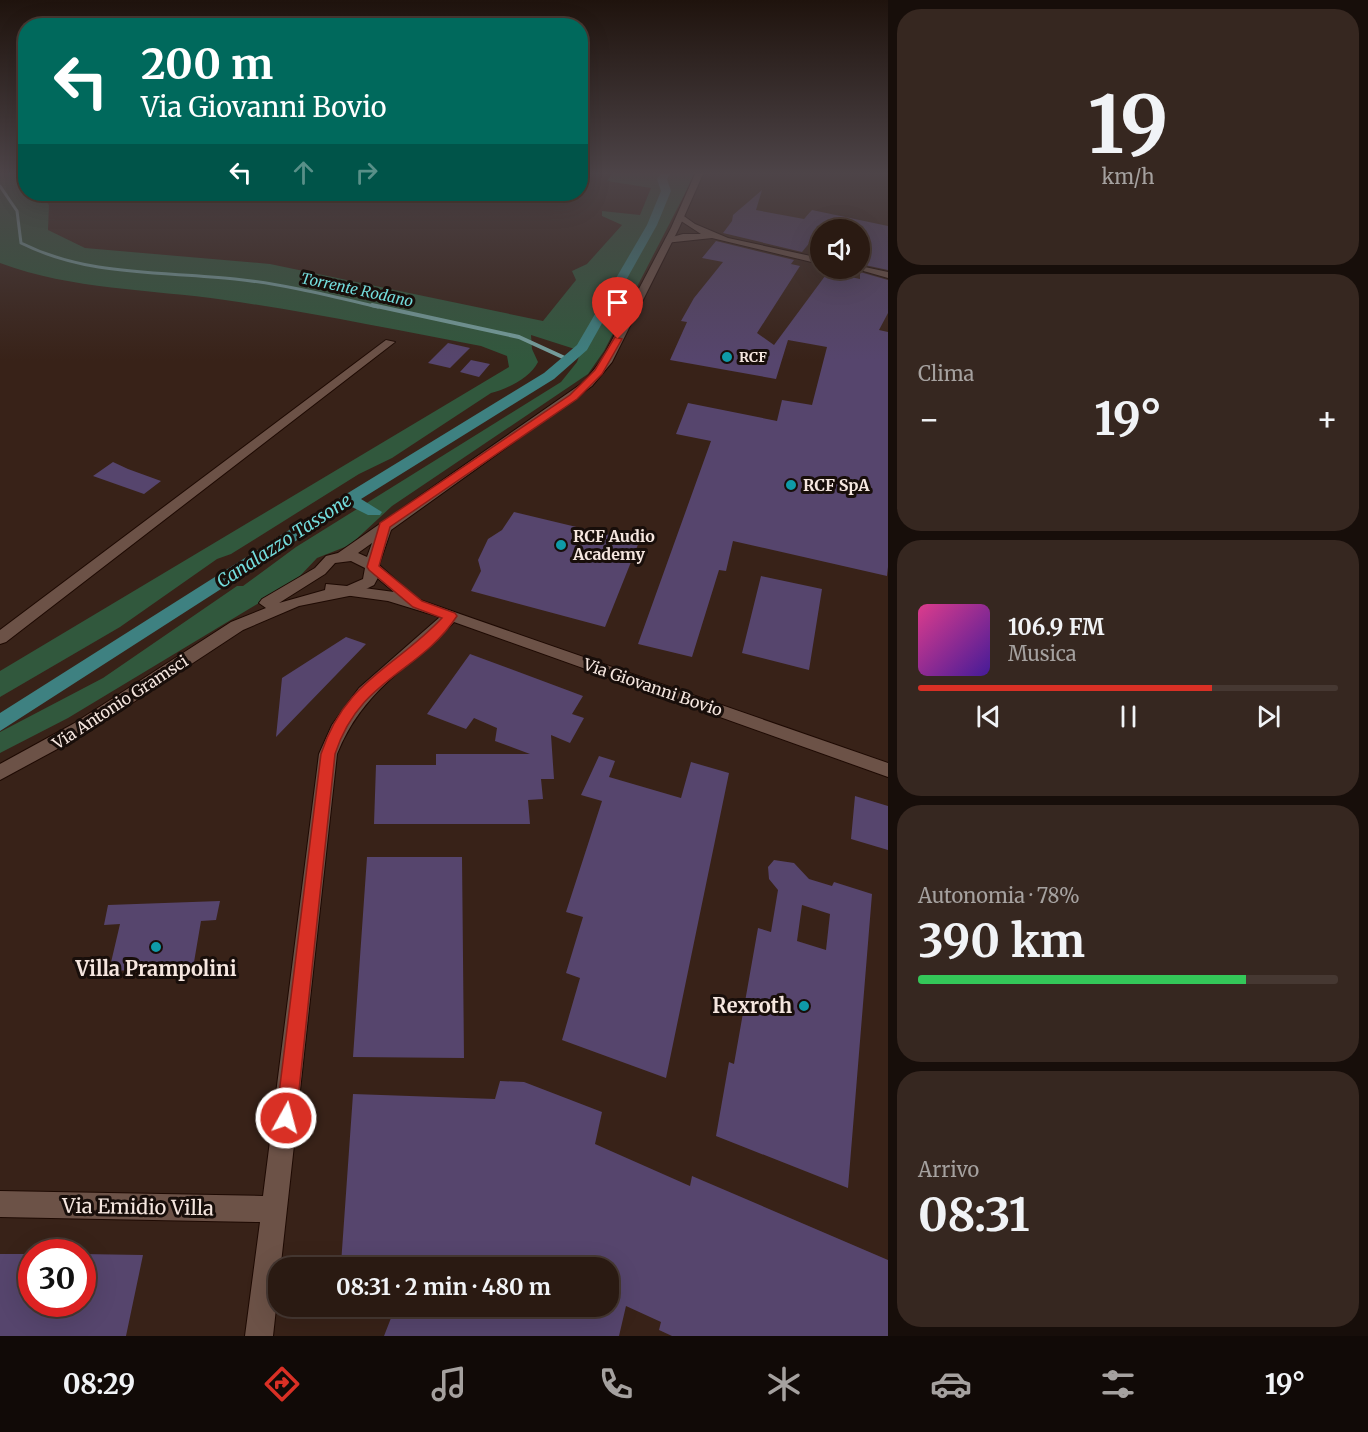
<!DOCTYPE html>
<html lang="it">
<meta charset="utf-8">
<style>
:root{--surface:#2a1a12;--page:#362720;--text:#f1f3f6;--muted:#a5a19f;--line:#463832;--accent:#d93025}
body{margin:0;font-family:Merriweather,serif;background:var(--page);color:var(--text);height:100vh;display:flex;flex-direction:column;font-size:22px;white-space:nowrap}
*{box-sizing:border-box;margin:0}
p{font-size:20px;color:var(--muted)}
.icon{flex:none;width:33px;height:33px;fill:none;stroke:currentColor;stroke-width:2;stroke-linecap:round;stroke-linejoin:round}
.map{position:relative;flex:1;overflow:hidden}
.drawer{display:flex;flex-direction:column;gap:9px;padding:9px;background:#170e0a;width:480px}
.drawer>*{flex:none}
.hud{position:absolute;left:18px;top:18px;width:570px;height:183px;border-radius:24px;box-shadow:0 6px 24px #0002,0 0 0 2px var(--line);background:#00695c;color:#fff;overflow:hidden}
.fabs{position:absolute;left:810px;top:219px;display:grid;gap:12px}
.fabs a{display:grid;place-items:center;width:60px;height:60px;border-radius:50%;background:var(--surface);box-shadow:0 6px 24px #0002,0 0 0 2px var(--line);font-size:30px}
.speed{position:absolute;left:18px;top:1239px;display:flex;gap:12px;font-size:30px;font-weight:700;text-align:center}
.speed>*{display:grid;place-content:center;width:78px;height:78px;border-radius:50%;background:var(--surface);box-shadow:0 6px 24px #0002,0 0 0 2px var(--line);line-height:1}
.speed .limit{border:9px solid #d22;background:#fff;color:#111}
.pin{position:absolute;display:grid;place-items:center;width:51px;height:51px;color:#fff;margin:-62px -26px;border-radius:50% 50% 50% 0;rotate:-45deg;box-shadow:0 0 6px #0007}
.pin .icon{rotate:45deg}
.me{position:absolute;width:66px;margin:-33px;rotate:7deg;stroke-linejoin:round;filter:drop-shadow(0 0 4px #0008)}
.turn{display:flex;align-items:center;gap:21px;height:126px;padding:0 24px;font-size:27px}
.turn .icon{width:78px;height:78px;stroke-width:2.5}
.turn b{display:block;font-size:42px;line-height:51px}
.lanes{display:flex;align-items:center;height:57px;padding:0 24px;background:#0003;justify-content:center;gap:30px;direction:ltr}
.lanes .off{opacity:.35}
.big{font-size:45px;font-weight:700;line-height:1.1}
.drawer .widget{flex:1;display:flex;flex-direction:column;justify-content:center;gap:9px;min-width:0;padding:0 21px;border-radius:24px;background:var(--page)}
.drawer .dial{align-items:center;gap:0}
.dial b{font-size:78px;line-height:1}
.song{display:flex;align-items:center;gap:18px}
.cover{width:72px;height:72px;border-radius:9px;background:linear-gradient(135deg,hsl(330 70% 55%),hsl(260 70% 35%))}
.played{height:6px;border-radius:3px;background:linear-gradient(90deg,var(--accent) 70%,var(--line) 70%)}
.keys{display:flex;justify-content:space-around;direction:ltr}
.heat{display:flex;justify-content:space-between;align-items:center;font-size:33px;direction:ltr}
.charge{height:9px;border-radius:4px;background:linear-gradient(90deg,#34c759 78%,var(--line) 0)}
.trip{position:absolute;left:268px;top:1257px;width:351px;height:60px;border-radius:24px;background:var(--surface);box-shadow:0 6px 24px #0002,0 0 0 2px var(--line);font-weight:700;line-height:60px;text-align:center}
.tab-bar{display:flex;height:96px;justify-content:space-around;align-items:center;background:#110a07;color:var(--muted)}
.tab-bar .icon{width:42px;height:42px}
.tab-bar .active{color:var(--accent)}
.tab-bar b{font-size:27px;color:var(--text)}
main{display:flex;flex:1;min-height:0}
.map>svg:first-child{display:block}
.green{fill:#31583d}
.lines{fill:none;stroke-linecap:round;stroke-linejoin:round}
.stream-far1{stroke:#759f9d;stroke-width:3}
.stream{stroke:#759f9d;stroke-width:4}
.canal{fill:#3e8181;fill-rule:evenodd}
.building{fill:#56456d;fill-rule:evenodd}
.minor-casing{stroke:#1e0a03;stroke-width:2}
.tertiary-casing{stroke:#1e0a03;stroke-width:2}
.minor{fill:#6c5247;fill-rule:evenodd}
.tertiary{fill:#6c5247;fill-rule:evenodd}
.route{fill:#d93025;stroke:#8d1f18;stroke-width:1.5}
.culture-dot{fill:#0f9aa8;stroke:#180e0a;stroke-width:2}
.labels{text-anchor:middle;stroke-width:6;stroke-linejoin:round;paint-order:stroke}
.far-poi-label{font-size:14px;font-weight:bold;fill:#f5e6df;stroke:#180e0a;text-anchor:start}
.far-water-label{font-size:15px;font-style:italic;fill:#73dcdc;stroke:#180e0a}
.poi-label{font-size:16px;font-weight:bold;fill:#f5e6df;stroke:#180e0a;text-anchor:start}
.street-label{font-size:16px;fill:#f5e6df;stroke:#180e0a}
.water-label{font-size:18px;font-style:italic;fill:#73dcdc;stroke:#180e0a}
.near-poi-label{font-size:20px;font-weight:bold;fill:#f5e6df;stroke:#180e0a}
.near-street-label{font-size:20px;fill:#f5e6df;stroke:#180e0a}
</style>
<main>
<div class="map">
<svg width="888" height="1336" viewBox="0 0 888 1336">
<rect width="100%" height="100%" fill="#382218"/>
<path class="green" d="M0 174H12L25 181 26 194H41L49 205 48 230 85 248 270 264 543 321 576 280 572 271 587 264 622 225 602 216V211L640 215 651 188 607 181 612 174H695L604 351 588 374 392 506 350 545 317 558 299 577 282 589 68 718 0 753V732L103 678 237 586H243L296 547 561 382 577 362 581 351 531 335 532 349 538 362C530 378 507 389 491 393L392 458 359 474 231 554 217 559 120 627 0 697V671L509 367 507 356 481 346C395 330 310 312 225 300 149 289 73 290 0 263Z"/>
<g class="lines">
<path class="stream-far1" d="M0 186 17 211 21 243C89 277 162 271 235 279 283 284 331 296 378 307"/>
<path class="stream" d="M372 305 519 337 567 359"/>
<path class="canal" d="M660 174H670L667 179 671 191 657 225 587 350 554 379 361 499 382 512 380 515H368L350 506 0 731V713L343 496 544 373 577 345 647 225 661 191 657 179Z"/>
</g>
<path class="building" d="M762 190 756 210 804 219 812 210 888 226V270L860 264V230H820L802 252 723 233 732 221 733 215Z
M716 241 794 260 791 264 800 266 757 333 774 345 828 272 860 279V272L888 280V313L879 330 888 332V567L887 576 733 541 726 571 719 570 692 657 638 644 711 441 676 434 688 403 777 421 782 400 812 405 827 347 788 340 776 379 670 360 687 322 681 321 694 298 723 262 702 258Z
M448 343 470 348 450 368 428 363Z
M471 360 490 364 479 377 460 372Z
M113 462 128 469 161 481 144 494 93 476Z
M514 512 639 542 605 627 471 591 481 571 478 560 488 539 502 530Z
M761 576 822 589 809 670 742 653Z
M346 637 366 644 276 737 282 678Z
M470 654 583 696 572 714 584 718 570 743 551 735 554 779H541L543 799 528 800 530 824H374L376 765H436V754H530L495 741 497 728 474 718 466 729 427 714Z
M599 756 615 761 609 777 681 798 691 762 729 773 666 1078 562 1040 580 978 566 973 583 917 566 912 602 801 581 795Z
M855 796 888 806V850L851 839Z
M367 857H462L464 1058 353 1057Z
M774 860 794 863 809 879 832 886 834 882 872 894 848 1188 716 1136 729 1062 734 1064 758 928 771 932 778 890 769 879 768 867ZM802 905 830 914 826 950 797 941Z
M220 901 216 920 201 921 193 968 109 971 120 924 104 925 108 905Z
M500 1081 524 1082 602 1112 595 1144 690 1186 692 1176 888 1260V1336H672L659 1330 661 1322 626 1306 619 1336H384L391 1318 365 1306H609V1268H396L397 1265 341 1264 353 1094 495 1099Z
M0 1254H32V1304H82V1254L143 1255 126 1336H0Z"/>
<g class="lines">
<g class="minor-casing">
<path id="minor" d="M681 214 695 224 728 238 820 258V264L712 238 665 243V239L683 234H701L678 219 677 217Z
M860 266 888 272V278L853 268H860Z
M386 340 395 342 6 642 0 644V630Z
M373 562 378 564 417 599 888 763V777L454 622C408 668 362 691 337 754L273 1336H245L260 1222 0 1217V1191L263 1196 319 754 332 725 359 688 440 617 388 601 344 595 341 591 349 586 394 592 368 570 366 567 368 564Z"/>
</g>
<g class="tertiary-casing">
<path id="tertiary" d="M695 174H703L679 228 612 362 592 386 391 530 379 565 381 572 374 585 354 595 299 606 243 630 85 734 0 780V764L73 724 231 622 266 608 259 603 262 599 315 568 326 556 338 553 584 382 601 361 671 228ZM372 543 367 557 358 553ZM351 561 365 568 363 579 347 586 326 584 325 590 279 603 325 574 335 563Z"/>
</g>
<use href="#minor" class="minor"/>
<use href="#tertiary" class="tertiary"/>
</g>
<linearGradient id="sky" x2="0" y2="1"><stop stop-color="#1f130d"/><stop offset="0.48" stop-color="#4d4448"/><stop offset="1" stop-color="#4d4448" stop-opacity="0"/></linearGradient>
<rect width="888" height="361" fill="url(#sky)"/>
<path class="route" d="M615 337 622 339 602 374 577 399 390 527 379 566 422 601 455 613 457 616C419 674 360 677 335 754L296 1118 293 1125 286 1128 279 1125 276 1118 321 754C345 680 394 669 442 618L413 607 369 570 367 567 380 523 570 395 595 370Z"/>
<g class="culture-dot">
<circle cx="727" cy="357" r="6"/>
<circle cx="791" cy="485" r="6"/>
<circle cx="561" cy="545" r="6"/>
<circle cx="156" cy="947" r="6"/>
<circle cx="804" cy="1006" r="6"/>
</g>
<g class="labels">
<g class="far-poi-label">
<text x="739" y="362">RCF</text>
</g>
<g class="far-water-label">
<text transform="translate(357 290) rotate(12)" y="5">Torrente Rodano</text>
</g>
<g class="poi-label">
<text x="803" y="491">RCF SpA</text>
<text x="573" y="542">RCF Audio<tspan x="573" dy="18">Academy</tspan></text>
</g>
<g class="street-label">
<text transform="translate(653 687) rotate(19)" y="6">Via Giovanni Bovio</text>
<text transform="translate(120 702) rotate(-33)" y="6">Via Antonio Gramsci</text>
</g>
<g class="water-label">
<text transform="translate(284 541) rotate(-33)" y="6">Canalazzo Tassone</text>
</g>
<g class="near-poi-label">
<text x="156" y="976">Villa Prampolini</text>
<text x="792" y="1013" text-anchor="end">Rexroth</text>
</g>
<g class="near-street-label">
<text transform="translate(138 1207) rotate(1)" y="7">Via Emidio Villa</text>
</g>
</g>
</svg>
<div class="fabs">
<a><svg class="icon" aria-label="sound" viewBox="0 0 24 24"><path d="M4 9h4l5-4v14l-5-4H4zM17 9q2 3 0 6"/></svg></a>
</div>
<div class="speed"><div class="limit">30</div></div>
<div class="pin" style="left:618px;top:339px;background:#d93025"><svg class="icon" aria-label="arrive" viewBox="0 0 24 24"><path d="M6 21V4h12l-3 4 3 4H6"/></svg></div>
<svg class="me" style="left:286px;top:1118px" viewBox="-20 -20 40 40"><circle r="17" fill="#d93025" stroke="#fff" stroke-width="3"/><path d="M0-11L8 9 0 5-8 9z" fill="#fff"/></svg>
<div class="trip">08:31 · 2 min · 480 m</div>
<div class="hud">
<div class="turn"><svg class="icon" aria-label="left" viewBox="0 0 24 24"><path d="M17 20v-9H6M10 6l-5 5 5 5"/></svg><div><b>200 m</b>Via Giovanni Bovio</div></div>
<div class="lanes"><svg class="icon" aria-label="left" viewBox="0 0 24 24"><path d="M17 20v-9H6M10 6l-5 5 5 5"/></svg><svg class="icon off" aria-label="ahead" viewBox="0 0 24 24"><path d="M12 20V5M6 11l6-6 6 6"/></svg><svg class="icon off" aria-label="right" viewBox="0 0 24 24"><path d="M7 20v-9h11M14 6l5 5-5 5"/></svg></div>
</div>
</div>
<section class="drawer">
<div class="widget dial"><b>19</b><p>km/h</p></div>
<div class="widget"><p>Clima</p>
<div class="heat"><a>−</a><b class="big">19°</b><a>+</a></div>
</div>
<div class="widget">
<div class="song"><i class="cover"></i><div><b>106.9 FM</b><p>Musica</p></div></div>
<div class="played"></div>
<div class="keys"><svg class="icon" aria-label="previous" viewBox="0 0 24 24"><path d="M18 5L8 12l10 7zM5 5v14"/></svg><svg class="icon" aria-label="pause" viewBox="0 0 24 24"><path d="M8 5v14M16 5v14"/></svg><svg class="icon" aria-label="next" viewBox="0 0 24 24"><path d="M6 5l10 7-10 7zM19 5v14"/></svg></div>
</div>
<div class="widget"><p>Autonomia · 78%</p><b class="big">390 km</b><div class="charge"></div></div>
<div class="widget"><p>Arrivo</p><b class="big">08:31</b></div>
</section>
</main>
<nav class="tab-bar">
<b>08:29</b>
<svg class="icon active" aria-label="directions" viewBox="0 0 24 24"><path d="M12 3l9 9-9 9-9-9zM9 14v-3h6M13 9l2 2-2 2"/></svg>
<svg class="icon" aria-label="music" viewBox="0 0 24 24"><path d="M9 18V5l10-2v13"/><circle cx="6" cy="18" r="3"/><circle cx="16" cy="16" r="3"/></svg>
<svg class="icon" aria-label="phone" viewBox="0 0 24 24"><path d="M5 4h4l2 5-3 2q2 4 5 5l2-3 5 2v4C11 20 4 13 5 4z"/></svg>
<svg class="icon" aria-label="climate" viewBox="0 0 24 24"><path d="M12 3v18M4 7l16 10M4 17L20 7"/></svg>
<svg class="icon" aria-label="car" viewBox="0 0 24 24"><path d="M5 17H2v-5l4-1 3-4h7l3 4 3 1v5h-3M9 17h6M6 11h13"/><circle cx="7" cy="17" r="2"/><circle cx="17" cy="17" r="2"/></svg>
<svg class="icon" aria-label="filters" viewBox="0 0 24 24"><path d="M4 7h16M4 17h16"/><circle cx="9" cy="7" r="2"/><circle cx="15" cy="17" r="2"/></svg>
<b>19°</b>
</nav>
